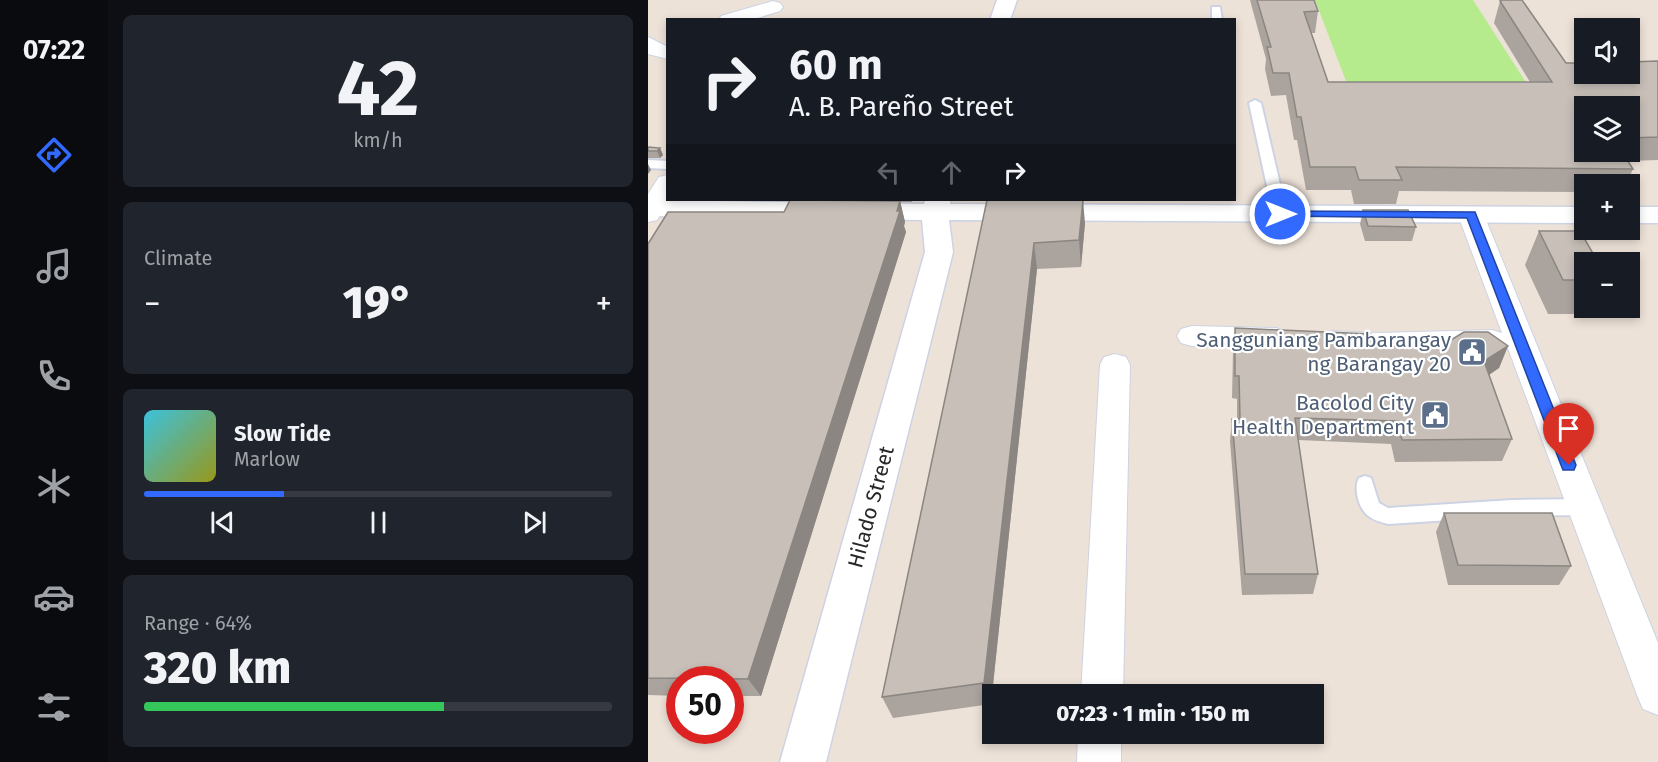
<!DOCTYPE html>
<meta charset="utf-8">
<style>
:root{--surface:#171b24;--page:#20242c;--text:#f1f3f6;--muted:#9ea1a6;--line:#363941;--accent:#326aff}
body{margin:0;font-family:"Fira Sans",sans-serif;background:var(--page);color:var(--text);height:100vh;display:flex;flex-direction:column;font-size:22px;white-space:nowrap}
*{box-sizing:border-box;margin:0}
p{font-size:20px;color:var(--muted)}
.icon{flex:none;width:33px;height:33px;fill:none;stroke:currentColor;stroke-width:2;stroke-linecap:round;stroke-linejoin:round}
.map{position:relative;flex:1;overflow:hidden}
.sheet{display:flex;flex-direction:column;gap:15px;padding:15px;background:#0d0f14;width:540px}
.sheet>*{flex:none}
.guide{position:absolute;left:18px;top:18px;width:570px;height:183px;border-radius:0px;box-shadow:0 3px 9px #0003;background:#171b24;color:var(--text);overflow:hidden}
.tools{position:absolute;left:926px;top:18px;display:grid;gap:12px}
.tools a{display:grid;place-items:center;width:66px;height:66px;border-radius:0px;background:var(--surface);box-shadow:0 3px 9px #0003;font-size:30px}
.speed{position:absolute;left:18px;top:666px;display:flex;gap:12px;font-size:30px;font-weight:700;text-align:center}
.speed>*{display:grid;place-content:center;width:78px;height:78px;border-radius:50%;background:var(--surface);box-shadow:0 3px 9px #0003;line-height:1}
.speed .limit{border:9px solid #d22;background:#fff;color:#111}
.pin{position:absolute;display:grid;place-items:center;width:51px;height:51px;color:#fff;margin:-62px -26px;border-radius:50% 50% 50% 0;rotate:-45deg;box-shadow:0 0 6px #0007}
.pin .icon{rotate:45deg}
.me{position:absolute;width:66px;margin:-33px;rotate:90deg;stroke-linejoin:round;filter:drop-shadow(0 0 4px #0008)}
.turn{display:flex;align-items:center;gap:21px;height:126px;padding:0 24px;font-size:27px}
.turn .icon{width:78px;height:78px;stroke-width:2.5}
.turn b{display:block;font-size:42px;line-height:51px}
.lanes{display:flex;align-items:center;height:57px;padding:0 24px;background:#0003;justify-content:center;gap:30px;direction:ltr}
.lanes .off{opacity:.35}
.big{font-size:45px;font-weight:800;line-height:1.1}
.sheet .widget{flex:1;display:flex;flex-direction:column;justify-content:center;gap:9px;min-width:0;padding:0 21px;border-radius:9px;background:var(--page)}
.sheet .dial{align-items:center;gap:0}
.dial b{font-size:78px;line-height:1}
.song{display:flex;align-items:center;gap:18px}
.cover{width:72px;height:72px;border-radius:9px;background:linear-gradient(135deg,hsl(190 70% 55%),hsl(60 70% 35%))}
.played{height:6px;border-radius:3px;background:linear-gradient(90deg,var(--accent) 30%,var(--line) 30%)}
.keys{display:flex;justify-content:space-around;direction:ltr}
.heat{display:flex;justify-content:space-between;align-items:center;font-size:33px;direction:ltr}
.charge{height:9px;border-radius:4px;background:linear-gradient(90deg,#34c759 64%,var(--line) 0)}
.trip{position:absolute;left:334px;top:684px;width:342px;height:60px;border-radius:0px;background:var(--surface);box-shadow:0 3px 9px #0003;font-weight:800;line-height:60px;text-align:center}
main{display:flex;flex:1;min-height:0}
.tab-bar{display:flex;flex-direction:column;width:108px;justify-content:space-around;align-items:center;background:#090b0e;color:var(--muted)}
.tab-bar .icon{width:42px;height:42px}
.tab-bar .current{color:var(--accent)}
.tab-bar b{font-size:27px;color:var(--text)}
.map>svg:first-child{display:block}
.green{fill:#b5ea8d}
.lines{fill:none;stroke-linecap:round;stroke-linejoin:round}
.lane-casing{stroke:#cdd3e3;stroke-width:4}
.street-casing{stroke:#cdd3e3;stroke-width:2}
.secondary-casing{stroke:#cdd3e3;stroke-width:3}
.lane{fill:#fff;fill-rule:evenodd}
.street{fill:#fff;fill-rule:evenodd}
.secondary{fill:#fff;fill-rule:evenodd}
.wall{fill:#aba49e;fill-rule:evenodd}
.shaded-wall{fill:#8b8681}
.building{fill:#c7bfb8;stroke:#8b8681;stroke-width:1.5}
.route{fill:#326aff;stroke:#2045a6;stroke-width:1.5}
.labels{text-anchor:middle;stroke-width:4.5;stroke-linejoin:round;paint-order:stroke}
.service-label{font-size:21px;fill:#4e5e75;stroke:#fff;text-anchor:end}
.street-label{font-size:21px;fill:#282828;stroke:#fff}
</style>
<main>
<nav class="tab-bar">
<b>07:22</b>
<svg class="icon current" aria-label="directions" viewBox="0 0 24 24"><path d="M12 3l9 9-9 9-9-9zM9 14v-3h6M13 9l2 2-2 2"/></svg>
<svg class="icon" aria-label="music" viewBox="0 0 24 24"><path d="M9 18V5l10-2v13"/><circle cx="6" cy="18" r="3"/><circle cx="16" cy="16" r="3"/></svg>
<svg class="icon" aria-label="phone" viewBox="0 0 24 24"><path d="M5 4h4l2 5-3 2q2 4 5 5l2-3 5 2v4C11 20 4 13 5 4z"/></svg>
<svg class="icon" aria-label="climate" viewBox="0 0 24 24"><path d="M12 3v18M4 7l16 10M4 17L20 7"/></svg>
<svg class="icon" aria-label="car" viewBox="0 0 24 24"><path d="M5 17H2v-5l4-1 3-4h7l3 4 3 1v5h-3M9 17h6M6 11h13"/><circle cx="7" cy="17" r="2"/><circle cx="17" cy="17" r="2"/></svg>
<svg class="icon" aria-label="filters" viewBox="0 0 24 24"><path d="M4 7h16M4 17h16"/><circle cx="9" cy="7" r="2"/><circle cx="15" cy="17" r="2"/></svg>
</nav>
<section class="sheet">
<div class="widget dial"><b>42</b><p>km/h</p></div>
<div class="widget"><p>Climate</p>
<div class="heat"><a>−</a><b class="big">19°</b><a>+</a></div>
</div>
<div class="widget">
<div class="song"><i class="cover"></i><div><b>Slow Tide</b><p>Marlow</p></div></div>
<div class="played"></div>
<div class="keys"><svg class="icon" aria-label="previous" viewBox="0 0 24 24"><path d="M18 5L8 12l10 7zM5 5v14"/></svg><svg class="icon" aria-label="pause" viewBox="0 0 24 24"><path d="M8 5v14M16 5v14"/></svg><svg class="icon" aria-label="next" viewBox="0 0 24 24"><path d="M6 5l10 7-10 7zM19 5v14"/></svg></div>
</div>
<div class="widget"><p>Range · 64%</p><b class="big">320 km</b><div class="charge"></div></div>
</section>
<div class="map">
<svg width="1010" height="762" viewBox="0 0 1010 762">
<rect width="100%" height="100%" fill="#ede2d8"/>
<path class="green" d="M667 0H825L883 90 701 89Z"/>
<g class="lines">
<g class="lane-casing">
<path id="lane" d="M564 7H572L574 20H564Z
M607 100 613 103 639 214 632 218 625 214 601 103Z
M0 160 20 161V169L0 168Z
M717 476 723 478 731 503 740 508 864 500 937 499 944 502 946 507 944 512 937 515 864 516 740 524C734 522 727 521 722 517 711 511 705 488 711 478Z"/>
</g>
<g class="street-casing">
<path id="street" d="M125 1 132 3 135 7 132 11 103 20H71L73 16Z
M0 37 20 47V59L0 54Z
M20 175V200H22L9 220 0 222V194L11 177Z
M823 207 832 209 836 215 1010 643V715L995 709 989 695 858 343 855 348 844 352 729 355 681 353 670 349 666 342 670 335 681 331 729 333 844 330 854 333 810 215 814 209Z
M544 326 628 328 639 332 643 339 639 346 628 350 544 346 533 343 529 336 533 329Z
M467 354 478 357 482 365 475 694H433L452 365 456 357Z
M430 734H473V762H429Z"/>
</g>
<g class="secondary-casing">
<path id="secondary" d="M349 0H369L362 20H342Z
M0 200 276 204 277 200H303L302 204 936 207V223L301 220 305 252 178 762H132L277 252 274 220 0 216Z
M981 207H1010V223H981Z"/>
</g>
<use href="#lane" class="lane"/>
<use href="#street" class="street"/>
<use href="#secondary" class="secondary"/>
</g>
<path class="wall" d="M602 0H666L670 11 667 33H663L680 82H882L846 23 852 1 918 63 1010 61V160L980 161 985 169 978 184H936V192L751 191 748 204H706L703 190H658L649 140H646L638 95 623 96 617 69 618 59ZM981 106V152H936Z
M0 147 12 148 15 155 12 158H0Z
M159 200H265L264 202Z
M339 200 437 223 433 267 389 269 343 704 245 718 234 697Z
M252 201 257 222 256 226 258 232 113 696H82V680H32V696L0 695V244L136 212Z
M715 210 768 227 764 241H717L712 224Z
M891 231 936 262V308H945L942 314H900L877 265Z
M587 328 725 346H860L851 368 841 375 864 439 854 461 747 462 743 444 650 440 670 574 665 594 594 595 582 441 584 419H589V399L584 398 585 350Z
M796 513 923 566 911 585H800L788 532Z"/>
<path class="shaded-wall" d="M12 148 15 155 12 158 9 151Z
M0 164 3 170 0 174Z
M435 200 437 223 433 267 431 240Z
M252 201 257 222 256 226 258 232 113 696 100 679Z
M386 243 389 269 343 704 336 683Z
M860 346 851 368 827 384 836 361Z"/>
<path class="building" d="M609 0H666L670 11 656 12 680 82H904L852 1 854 0H874L918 63H936V74H981V62L1010 61V137L981 138V106H936V152H974L985 169 748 167 754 180H711L707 167H662L653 117H649L641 73H625L619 47H623Z
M0 147 12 148 9 151H0Z
M142 200 252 201 249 211H252L100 679 0 678V244L20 212H136Z
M339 200H435L431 240 386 243 336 683 234 697Z
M715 210H760L768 227 720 226Z
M891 231H932L950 262H936V280H915Z
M587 328 723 334 725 346H793L816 332H840L860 346 836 361 864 439 754 440 750 421 647 418 670 574H597L584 419H592L591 376H587Z
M796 513H904L923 566 810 565Z"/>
<path class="route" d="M632 211 827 212 928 465 926 470H915L913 465 819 218 628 216 627 214Z"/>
<defs>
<g id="civic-square" transform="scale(1.5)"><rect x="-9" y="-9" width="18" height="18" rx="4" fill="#5c6f8a" stroke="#fff"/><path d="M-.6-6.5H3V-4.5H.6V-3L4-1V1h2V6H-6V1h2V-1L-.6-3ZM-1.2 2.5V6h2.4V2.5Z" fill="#fff"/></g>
</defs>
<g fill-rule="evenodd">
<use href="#civic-square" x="824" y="352"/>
<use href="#civic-square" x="787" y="415"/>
</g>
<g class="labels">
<g class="service-label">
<text x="803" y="347">Sangguniang Pambarangay<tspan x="803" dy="24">ng Barangay 20</tspan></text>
<text x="766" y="410">Bacolod City<tspan x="766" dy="24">Health Department</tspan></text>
</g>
<g class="street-label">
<text transform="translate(223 507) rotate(-75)" y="7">Hilado Street</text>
</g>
</g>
</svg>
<div class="tools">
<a><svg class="icon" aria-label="sound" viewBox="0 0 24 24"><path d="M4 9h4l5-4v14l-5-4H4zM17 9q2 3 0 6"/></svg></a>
<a><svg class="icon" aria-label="layers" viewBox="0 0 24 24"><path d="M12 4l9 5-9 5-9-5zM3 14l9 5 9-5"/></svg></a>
<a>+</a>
<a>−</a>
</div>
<div class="speed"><div class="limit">50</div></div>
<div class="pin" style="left:921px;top:465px;background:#d93025"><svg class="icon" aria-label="arrive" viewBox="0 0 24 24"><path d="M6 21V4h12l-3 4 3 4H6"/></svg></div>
<svg class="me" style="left:632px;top:214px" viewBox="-20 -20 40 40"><circle r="17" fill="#326aff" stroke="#fff" stroke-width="3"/><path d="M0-11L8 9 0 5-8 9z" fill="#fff"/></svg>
<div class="trip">07:23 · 1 min · 150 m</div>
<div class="guide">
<div class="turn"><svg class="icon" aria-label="right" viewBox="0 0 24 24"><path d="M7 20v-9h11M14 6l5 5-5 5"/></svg><div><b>60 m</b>A. B. Pareño Street</div></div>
<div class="lanes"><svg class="icon off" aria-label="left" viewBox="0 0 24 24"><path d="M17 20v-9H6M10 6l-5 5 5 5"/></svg><svg class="icon off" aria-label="ahead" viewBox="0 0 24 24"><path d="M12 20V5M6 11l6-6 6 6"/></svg><svg class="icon" aria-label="right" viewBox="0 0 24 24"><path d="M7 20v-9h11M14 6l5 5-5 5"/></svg></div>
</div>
</div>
</main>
